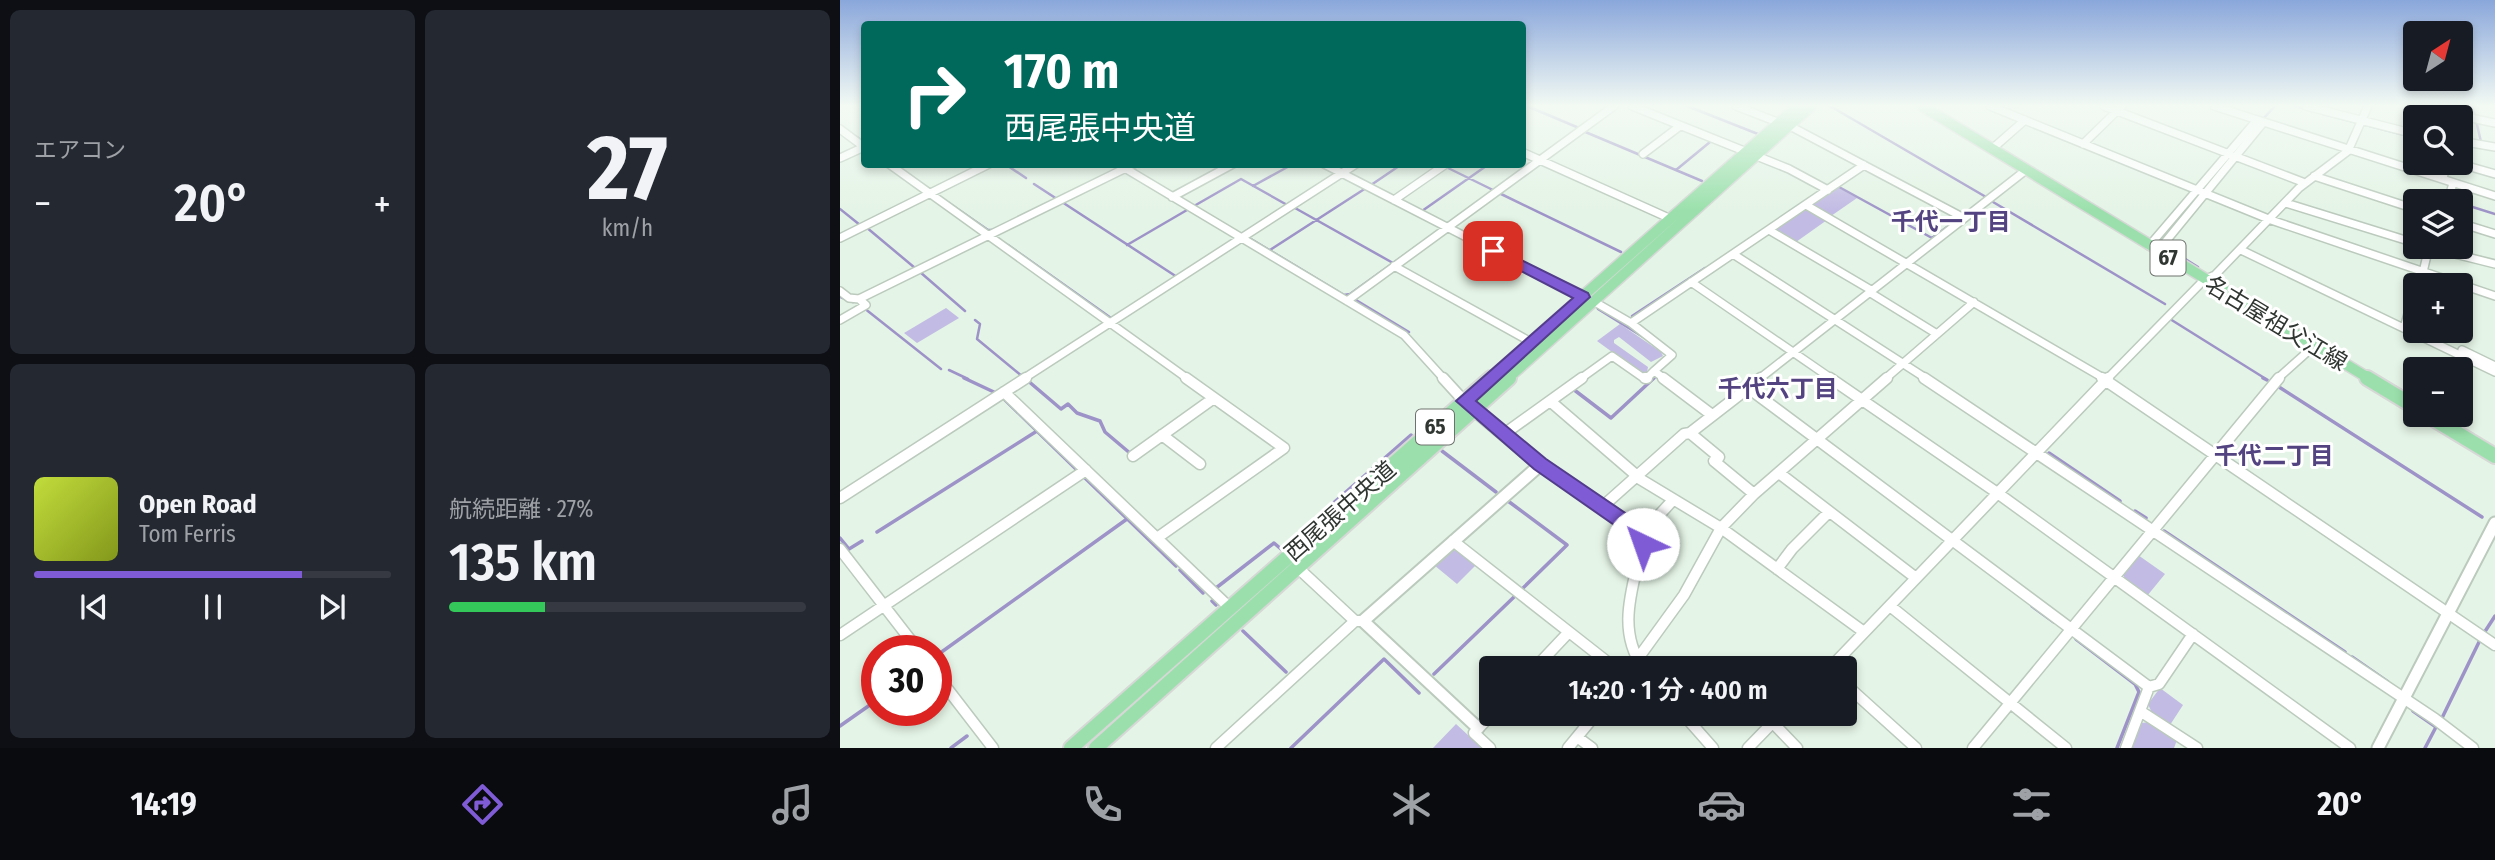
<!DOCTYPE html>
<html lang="ja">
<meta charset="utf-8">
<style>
:root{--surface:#171b24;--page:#242831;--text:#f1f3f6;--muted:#9ea1a6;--line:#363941;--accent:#7f5cd6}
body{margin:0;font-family:"Fira Sans Condensed","Noto Sans JP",sans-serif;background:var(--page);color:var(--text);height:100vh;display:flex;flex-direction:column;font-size:26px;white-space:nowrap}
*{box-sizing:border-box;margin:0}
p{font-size:23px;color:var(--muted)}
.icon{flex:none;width:38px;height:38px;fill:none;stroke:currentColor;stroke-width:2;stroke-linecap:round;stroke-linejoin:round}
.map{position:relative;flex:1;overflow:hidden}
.panel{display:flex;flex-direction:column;gap:10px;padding:10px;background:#0d0f14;width:840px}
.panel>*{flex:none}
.guide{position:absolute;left:21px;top:21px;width:665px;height:147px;border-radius:7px;box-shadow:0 4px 10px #0003;background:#00695c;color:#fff;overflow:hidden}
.needle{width:46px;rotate:36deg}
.tools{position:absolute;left:1563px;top:21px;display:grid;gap:14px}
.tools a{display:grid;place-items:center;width:70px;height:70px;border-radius:7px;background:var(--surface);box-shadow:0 4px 10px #0003;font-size:35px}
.speed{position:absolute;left:21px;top:635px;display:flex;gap:14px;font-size:35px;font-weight:700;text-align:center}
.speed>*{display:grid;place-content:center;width:91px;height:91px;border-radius:50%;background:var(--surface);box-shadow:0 4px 10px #0003;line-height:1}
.speed .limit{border:10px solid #d22;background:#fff;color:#111}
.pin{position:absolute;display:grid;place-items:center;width:60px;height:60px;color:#fff;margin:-30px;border-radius:14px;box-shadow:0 4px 10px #0006}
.me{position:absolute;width:77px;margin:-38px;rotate:318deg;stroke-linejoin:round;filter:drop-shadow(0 0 5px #0008)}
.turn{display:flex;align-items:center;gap:24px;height:147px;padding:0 28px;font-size:32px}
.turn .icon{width:91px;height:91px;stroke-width:2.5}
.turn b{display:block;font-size:49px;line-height:60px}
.big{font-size:52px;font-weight:600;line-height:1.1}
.panel .tile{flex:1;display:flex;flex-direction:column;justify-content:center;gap:10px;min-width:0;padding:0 24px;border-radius:10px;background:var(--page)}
.panel .dial{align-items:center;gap:0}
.dial b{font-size:91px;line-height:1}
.song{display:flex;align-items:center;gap:21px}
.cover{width:84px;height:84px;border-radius:10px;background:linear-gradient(135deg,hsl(70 70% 55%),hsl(70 70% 35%))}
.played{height:7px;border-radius:4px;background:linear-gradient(90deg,var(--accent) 75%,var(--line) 75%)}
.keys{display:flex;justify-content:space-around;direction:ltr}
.heat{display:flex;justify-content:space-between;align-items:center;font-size:38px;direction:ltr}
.charge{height:10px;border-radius:5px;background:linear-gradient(90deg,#34c759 27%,var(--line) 0)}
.panel .tiles{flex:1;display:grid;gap:10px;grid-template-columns:repeat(2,1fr)}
.trip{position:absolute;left:639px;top:656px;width:378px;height:70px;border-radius:7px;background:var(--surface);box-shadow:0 4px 10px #0003;font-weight:600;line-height:70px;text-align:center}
.dock{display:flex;height:112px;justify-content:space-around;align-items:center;background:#090b0e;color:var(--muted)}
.dock .icon{width:49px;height:49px}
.dock .selected{color:var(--accent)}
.dock b{font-size:32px;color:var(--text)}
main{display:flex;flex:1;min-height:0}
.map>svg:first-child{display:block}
.green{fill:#c2bbe4}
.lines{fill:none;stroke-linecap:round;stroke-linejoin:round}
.stream-far1{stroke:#9e93c8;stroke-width:2.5}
.stream{stroke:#9e93c8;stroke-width:3.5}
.minor-far1-casing{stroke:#bbcabd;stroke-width:10}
.minor-casing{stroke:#bbcabd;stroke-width:13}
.tertiary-casing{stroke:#bbcabd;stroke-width:15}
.primary-far1-casing{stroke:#d6d7d6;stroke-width:13}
.primary-casing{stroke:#d6d7d6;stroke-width:18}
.minor-far1{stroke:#fff;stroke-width:7}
.minor{stroke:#fff;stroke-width:10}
.tertiary{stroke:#fff;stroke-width:11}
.primary-far1{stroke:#9be0ac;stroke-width:10}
.primary{stroke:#9be0ac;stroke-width:14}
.route{fill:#7f5cd6;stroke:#533c8b;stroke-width:2}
.labels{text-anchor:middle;stroke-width:6;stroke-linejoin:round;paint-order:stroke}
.shield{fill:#fff;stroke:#6e726f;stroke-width:2}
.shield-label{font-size:21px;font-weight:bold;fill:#303631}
.street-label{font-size:23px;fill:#303631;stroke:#fff}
.neighbourhood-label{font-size:24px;font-weight:bold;fill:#534481;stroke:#fff}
</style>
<main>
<section class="panel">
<div class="tiles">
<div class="tile"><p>エアコン</p>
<div class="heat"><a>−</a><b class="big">20°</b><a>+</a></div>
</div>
<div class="tile dial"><b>27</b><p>km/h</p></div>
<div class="tile">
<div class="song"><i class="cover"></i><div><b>Open Road</b><p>Tom Ferris</p></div></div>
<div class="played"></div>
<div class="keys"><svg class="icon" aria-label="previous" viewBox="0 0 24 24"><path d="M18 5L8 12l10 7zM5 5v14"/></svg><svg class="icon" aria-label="pause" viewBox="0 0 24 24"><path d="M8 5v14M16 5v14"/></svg><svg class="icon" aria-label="next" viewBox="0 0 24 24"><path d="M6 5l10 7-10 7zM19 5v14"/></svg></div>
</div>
<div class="tile"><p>航続距離 · 27%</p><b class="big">135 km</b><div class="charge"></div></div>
</div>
</section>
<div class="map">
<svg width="1655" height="748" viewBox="0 0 1655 748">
<rect width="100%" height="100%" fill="#e4f4e6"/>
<path class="green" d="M997 187 1017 198 991 216 974 206 972 204Z
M964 209 987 220 956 242 936 230 937 227Z
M106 308 119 318 77 343 64 333Z
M780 324 821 352 823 356 811 362 779 337 774 340V343L808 367 807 372 801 373 757 341Z
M617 550 636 565 617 584 594 565 610 551Z
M1298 555 1325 574 1307 596 1285 580 1283 574Z
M1320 688 1343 705 1330 725 1312 713 1308 704Z
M1309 722 1337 740 1334 748H1292L1302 723Z
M616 724 642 748H593Z"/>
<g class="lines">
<path class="stream-far1" d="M687 106 739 128
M847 106 918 134
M990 106 1146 197
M1456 106 1467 109
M1632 106 1635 117
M1483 114 1568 136
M1423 119 1435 106
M1636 120 1641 142
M743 131 862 181
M17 137 24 143
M165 164 186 178
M606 167 653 190
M836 170 870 142
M194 184 217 199
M531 185 562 164
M413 186 453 164
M999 187 1092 238 1118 219
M659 193 781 252
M106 201 148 230H153
M222 202 337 277
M1153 202 1325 304
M1620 203 1655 214
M354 206 401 179 449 206
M455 208 553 263
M0 209 20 225
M582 211 649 164
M26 227 75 268
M411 239 504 295 510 294 577 246
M1320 243 1360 194
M168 245 271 318
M287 245 347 210
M1326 247 1358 267
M430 250 526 188
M80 272 125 311
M0 297 13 302
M516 297V300L569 332
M24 308 101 369
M758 309 808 340
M792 316 865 268
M1330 319 1426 379
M135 320 140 324 137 339 183 377
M109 370 128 379"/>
<path class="stream" d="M124 378 156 393
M1423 378 1427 380
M187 380 221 409 228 404 237 413 260 421 265 432 291 454
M1439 387 1642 517
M731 391 733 389 771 418 814 378
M162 397 237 470
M602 451 656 492
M1209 453 1280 501
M244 477 336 566
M668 501 727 545 681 590
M1295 511 1306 518
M1324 531 1505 652
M37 532 197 431
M0 538 9 549 22 541
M340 570 363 593
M376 588 434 543 441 549 571 435
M372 601 376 605
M1192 606 1214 622
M403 631 446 672
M1644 633 1655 616
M1236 639 1295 684 1299 692 1277 748
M96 656 287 519
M1512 657 1548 682
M594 674 674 597
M1573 711 1596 727 1585 748
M1602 718 1640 640
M0 726 37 700
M111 748 127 736
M451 748 544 659 579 693"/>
<g class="minor-far1-casing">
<path id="minor-far1" d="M792 106 949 169 988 190
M896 106 940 123
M1150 106 1431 220 1655 296
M1264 106 1465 183
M1374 106 1655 196
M1466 106 1575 134
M1575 106 1655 123
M950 126 1124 218
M0 129 24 147
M1620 141 1655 147
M1243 144 1282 106
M1152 149 1185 120
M682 152 831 219
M803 154 840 126
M0 158 24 147
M1617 163 1655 174
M49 164 348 379
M278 164 564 335 604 379
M484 164 743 297
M1474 176 1575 209
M1603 179 1606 163
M332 197 393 164
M554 200 606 164
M1608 201 1613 183
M1446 203 1575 243
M966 205 1265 379
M1620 223 1655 234
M929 230 1031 290
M0 238 149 164
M1309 246 1416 121
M1312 246H1322L1422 124
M1587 247 1655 264
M1401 250 1655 372
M893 254 1087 379
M554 266 691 342
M1583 272 1589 247
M851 282 992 379
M1583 285 1586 273
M0 291 9 298 19 299 294 164
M1029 292 1097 334
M507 301 774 106
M753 301 791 323 832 355 814 371 825 379
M0 320 26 305 19 299
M791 323 1024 165
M1564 328 1575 289
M1570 331 1575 313
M1622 350 1655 366
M183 379 516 164
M740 379 772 356 802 377 807 378 814 371
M919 379 1186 170
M1045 379 1134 302
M1267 379 1364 280 1375 275 1459 188 1508 151 1528 106
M1437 379 1474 346"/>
</g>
<g class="minor-casing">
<path id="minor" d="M603 378 624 401
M805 378H807
M823 378 872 415
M990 378 1156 492 1510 748
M1084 378 1595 719 1633 748
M1262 378 1655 645
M907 387 1309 687 1286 748
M164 392 390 608
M710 401 796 475
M850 433 879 457 874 461 914 494
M664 434 742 378
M322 435 360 464
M293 456 374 398
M700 465 801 535C804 546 800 556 797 567 788 603 781 636 803 668
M939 473 1076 578
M795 476 881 528 1024 632
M0 498 186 378
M762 507 844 434 850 433 921 378
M801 535 832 501
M317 538 444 448 346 378
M613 541 775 668
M0 549 79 651
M457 567 515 621
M937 569 952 549 989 512
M1050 606 1226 748
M0 635 246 470
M695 668 728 633
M791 668 844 595 881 528 914 494 1047 378
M990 668 1268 378
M96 674 153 748
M1004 683 1076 748
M1309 687 1319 684 1353 634
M1300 711 1357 748
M843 714 873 748
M932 722 957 748
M737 737 752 748
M376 748 515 621H523
M650 748 634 733 652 714
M728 748 756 714
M908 748 941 714
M1133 748 1439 378"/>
</g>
<g class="tertiary-casing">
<path id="tertiary" d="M630 406 700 465 523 621 638 728
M1538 748 1655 523"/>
</g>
<g class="primary-far1-casing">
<path id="primary-far1" d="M1082 106 1530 379
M649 379 958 106
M667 379 971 106"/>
</g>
<g class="primary-casing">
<path id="primary" d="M1527 378 1575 407
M1587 415 1655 456
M231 748 651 378
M256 748 669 378"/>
</g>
<use href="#minor-far1" class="minor-far1"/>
<use href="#minor" class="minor"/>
<use href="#tertiary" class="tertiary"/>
<use href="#primary-far1" class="primary-far1"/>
<use href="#primary" class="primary"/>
</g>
<linearGradient id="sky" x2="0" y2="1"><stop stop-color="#8aa7db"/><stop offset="0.5" stop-color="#f3faf4"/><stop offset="1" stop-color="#f3faf4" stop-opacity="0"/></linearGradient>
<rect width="1655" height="211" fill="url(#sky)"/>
<path class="route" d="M653 246 748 293 750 297 636 401 706 459 800 523C808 530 815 539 810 550L803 552 797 550 793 539 787 534 694 469 616 401 733 298 648 254V247Z"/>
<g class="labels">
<g class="shield">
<rect x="1310.5" y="240.5" width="35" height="35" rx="5"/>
<rect x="576" y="409.5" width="38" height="35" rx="5"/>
</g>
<g class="shield-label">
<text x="1328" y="265">67</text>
<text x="595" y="434">65</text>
</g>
<g class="street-label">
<text transform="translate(1436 323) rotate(31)" y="8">名古屋祖父江線</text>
<text transform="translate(500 511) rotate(-41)" y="8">西尾張中央道</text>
</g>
<g class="neighbourhood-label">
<text x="1111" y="230">千代一丁目</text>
<text x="938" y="397">千代六丁目</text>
<text x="1434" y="464">千代二丁目</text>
</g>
</g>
</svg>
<div class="tools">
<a><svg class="needle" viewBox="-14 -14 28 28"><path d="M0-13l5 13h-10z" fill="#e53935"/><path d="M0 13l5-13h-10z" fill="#9ea1a6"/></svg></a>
<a><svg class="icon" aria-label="search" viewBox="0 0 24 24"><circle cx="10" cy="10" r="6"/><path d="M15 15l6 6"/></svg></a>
<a><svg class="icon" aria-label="layers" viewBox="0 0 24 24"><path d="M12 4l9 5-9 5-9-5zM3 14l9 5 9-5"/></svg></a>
<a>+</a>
<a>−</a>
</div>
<div class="speed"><div class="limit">30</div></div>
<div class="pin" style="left:653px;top:251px;background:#d93025"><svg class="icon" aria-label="arrive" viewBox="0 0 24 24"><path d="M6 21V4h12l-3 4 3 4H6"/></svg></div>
<svg class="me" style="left:803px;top:544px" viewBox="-20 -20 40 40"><circle r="19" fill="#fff"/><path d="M0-13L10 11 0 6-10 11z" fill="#7f5cd6"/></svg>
<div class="trip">14:20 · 1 分 · 400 m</div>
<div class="guide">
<div class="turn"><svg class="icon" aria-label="right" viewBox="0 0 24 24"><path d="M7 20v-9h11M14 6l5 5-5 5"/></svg><div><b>170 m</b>西尾張中央道</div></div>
</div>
</div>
</main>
<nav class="dock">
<b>14:19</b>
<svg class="icon selected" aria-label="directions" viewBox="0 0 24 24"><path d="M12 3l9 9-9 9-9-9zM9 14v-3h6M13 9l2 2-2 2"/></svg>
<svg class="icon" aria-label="music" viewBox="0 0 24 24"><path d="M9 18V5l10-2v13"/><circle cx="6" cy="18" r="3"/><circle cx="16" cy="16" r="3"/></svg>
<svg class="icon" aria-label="phone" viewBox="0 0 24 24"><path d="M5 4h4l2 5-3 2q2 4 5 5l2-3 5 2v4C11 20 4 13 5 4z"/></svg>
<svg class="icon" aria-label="climate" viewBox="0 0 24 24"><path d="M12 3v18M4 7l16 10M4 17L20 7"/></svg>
<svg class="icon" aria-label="car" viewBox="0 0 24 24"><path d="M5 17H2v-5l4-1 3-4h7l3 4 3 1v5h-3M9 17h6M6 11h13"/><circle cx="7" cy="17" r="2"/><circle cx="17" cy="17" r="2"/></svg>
<svg class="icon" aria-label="filters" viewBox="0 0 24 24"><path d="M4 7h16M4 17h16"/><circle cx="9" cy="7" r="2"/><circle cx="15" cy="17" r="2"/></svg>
<b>20°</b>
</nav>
